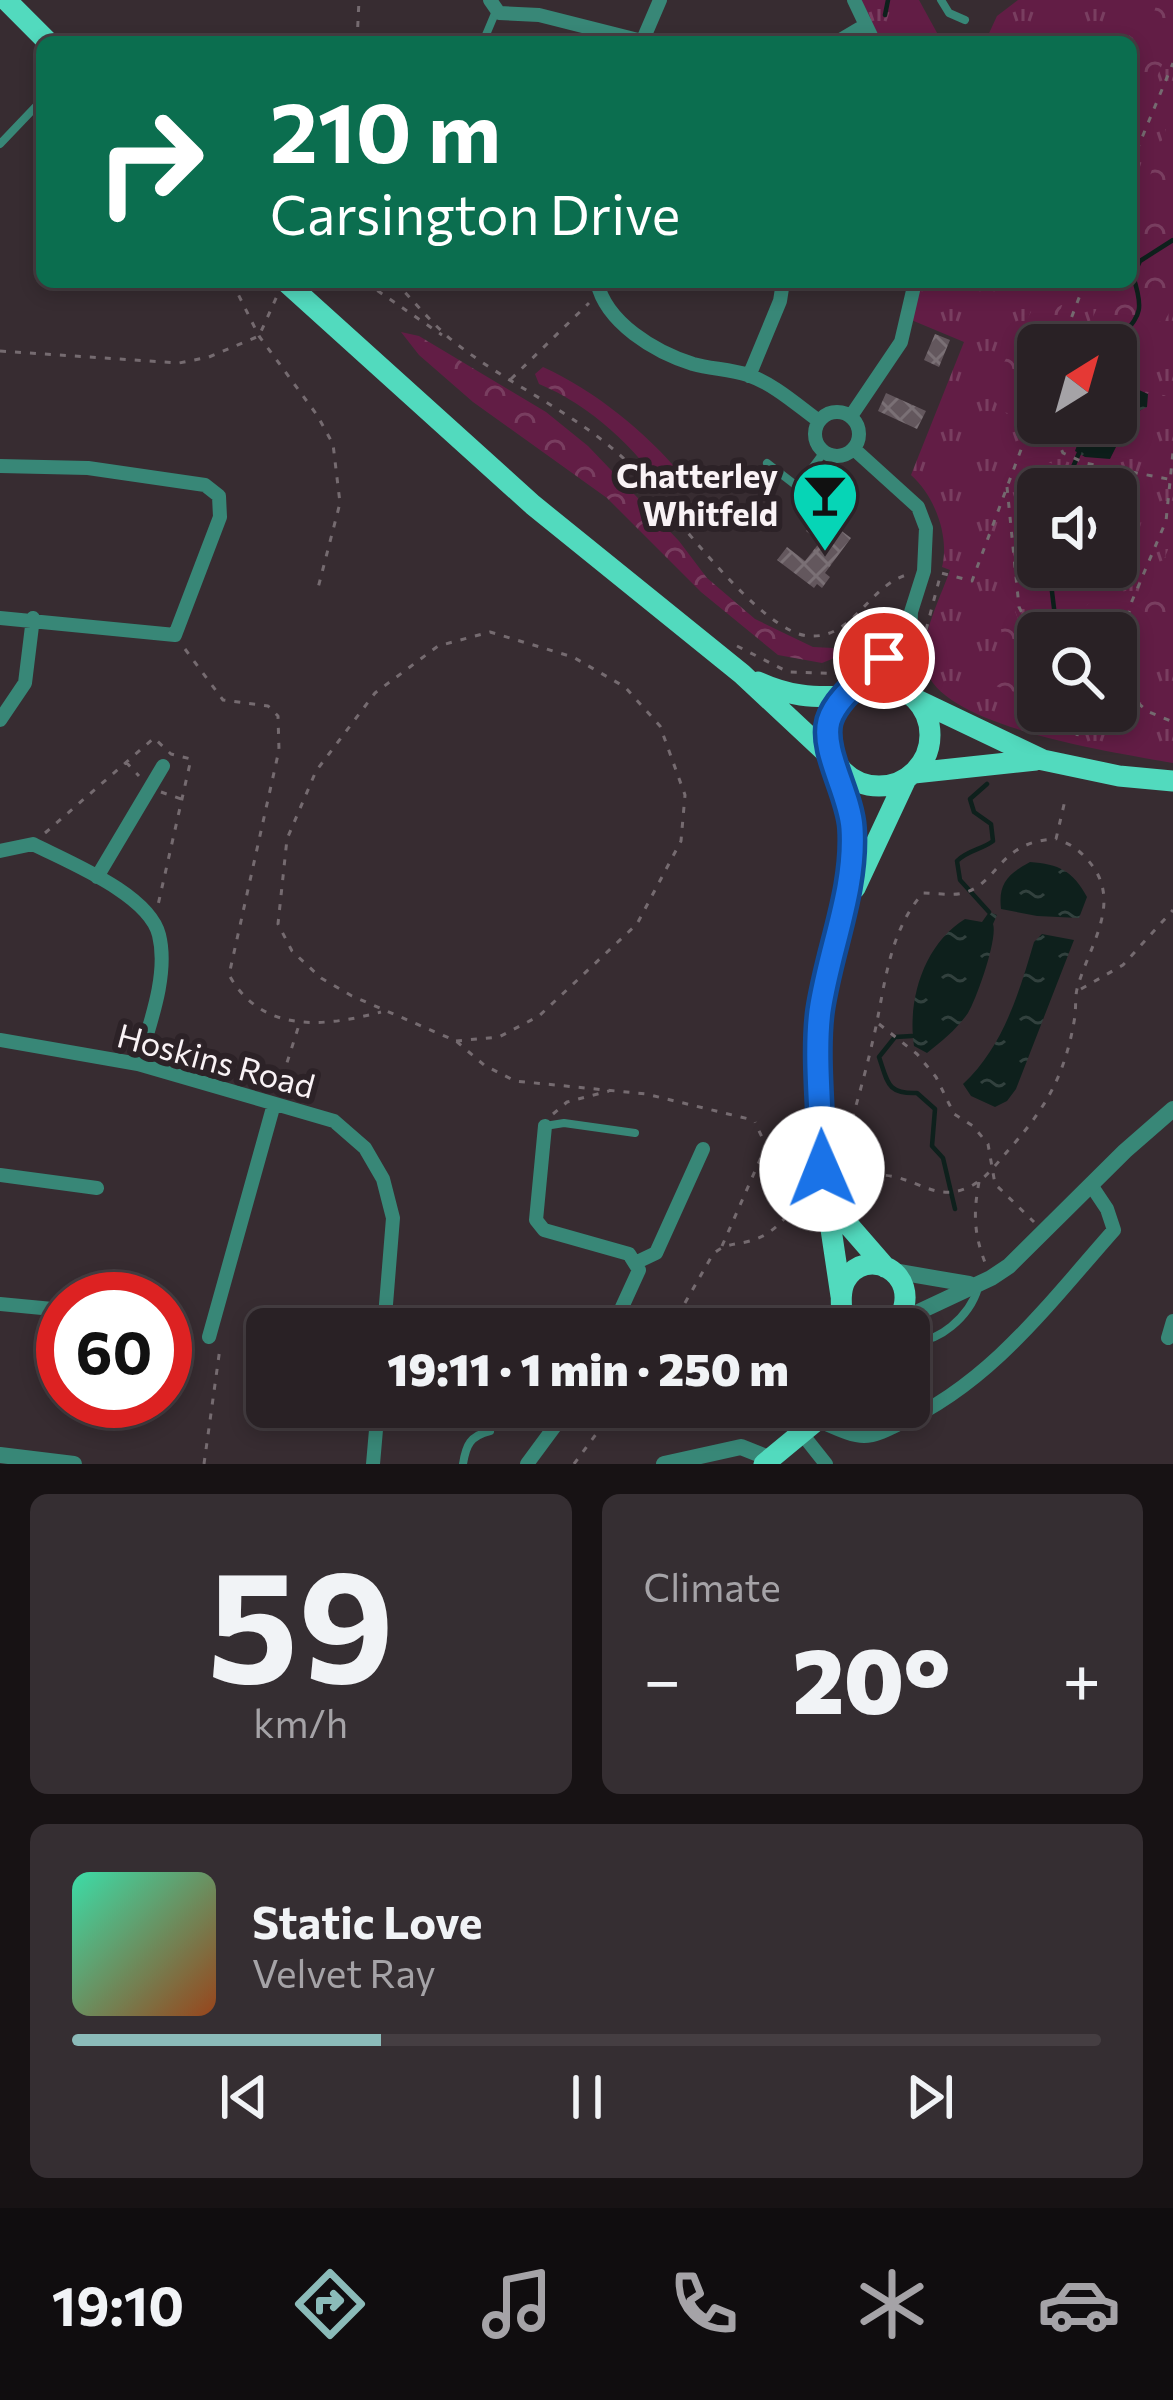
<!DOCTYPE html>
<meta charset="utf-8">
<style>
:root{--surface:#292125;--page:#352e32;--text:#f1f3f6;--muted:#a5a3a7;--line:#453e42;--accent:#8bbbb9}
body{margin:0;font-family:Commissioner,sans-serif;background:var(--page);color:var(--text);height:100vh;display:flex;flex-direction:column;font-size:45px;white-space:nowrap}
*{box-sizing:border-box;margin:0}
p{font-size:39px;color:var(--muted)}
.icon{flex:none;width:66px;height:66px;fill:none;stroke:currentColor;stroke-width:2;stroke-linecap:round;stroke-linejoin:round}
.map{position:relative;height:1464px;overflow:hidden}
.side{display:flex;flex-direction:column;gap:30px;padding:30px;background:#171214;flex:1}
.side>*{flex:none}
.banner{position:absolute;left:36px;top:36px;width:1101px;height:252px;border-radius:18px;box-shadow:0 6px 18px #0003,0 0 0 3px var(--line);background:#0b6e4f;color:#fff;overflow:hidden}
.needle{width:78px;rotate:37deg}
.tools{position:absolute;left:1017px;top:324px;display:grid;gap:24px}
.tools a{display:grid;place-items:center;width:120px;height:120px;border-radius:18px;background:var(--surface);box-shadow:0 6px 18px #0003,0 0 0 3px var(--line);font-size:60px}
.speed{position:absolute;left:36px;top:1272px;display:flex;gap:24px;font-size:60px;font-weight:700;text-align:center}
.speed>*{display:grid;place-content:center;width:156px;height:156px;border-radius:50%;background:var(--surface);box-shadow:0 6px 18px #0003,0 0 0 3px var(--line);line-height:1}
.speed .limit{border:18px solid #d22;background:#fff;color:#111}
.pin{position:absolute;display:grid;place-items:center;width:102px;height:102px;color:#fff;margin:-51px;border:6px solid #fff;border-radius:50%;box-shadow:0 3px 12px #0007}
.me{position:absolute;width:132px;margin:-66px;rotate:359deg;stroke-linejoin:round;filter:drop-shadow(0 0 9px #0008)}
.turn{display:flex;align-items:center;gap:42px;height:252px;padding:0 36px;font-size:54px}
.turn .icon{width:156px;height:156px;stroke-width:2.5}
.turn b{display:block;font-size:84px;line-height:102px}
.big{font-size:90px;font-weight:800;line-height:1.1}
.side .tile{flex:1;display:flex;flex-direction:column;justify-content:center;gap:18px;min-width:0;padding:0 42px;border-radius:18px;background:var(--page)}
.side .dial{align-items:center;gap:0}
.dial b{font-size:156px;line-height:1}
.song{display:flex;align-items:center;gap:36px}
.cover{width:144px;height:144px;border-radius:18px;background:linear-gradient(135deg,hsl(160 70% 55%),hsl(20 70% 35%))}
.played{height:12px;border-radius:6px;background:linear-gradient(90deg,var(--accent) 30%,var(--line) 30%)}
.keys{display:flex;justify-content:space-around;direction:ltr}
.heat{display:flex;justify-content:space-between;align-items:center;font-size:66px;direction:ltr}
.side .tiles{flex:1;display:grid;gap:30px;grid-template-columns:1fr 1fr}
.tile:last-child{grid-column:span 2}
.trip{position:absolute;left:246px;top:1308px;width:684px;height:120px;border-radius:18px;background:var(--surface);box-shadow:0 6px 18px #0003,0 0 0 3px var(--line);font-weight:800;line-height:120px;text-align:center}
.tab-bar{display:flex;height:192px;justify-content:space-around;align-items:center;background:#100d0f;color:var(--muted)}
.tab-bar .icon{width:84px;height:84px}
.tab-bar .active{color:var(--accent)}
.tab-bar b{font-size:54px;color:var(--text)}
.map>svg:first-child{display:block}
.grass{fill:url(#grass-tufts);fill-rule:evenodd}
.forest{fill:url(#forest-crowns)}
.water{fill:url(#water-ripples)}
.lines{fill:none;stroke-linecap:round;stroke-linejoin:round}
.stream{stroke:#0e201c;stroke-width:4.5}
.building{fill:url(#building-cross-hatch)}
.path{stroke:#756b70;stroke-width:3;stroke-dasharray:6 9;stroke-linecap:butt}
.service{stroke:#388777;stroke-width:8}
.minor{stroke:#388777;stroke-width:14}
.tertiary{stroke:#388777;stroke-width:16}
.primary{stroke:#52dabe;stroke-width:21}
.route-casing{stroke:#114b97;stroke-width:30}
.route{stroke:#1a73e8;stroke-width:21}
.labels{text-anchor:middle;stroke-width:12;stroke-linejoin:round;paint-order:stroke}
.poi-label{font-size:33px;font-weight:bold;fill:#f9f2f5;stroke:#2c2227;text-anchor:end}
.street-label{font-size:33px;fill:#f9f2f5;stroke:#2c2227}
</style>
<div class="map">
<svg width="1173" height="1464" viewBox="0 0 1173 1464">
<defs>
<pattern id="grass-tufts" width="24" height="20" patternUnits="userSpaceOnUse" patternTransform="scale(3)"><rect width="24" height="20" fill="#621d45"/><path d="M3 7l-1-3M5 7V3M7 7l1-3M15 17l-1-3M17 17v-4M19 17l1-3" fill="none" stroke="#793e60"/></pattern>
<pattern id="forest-crowns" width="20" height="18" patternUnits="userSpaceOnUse" patternTransform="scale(3)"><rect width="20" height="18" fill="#621d45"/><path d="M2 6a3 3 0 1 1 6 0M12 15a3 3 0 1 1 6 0" fill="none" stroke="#793e60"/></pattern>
<pattern id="water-ripples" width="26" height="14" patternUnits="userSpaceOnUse" patternTransform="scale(3)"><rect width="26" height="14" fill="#0e201c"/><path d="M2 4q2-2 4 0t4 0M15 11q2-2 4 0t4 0" fill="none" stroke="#32413e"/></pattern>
<pattern id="building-cross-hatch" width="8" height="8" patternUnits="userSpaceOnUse" patternTransform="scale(3)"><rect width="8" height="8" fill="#63575d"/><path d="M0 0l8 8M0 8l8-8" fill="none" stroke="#7a7075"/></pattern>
</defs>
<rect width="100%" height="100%" fill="#372c31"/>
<path class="grass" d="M862 0H919L942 42H874L864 26Z
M1018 0H1173V763C1120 753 941 728 926 669 918 639 941 597 950 570L942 567C950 536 934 495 911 475L964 342 909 319 916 282H1131V42H985L997 16ZM1038 345H1116V423H1038ZM1038 489H1116V567H1038ZM1038 633H1116V711H1038Z"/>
<path class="forest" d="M1158 0H1173V38L1131 140V54L1135 48 1129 35 1135 21 1152 18Z
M1173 109V306L1164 322 1148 320 1139 337 1148 350 1116 389V345H1080L1109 282H1131V230Z
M1035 282H1071L1047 345H1038C1038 377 1029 391 1007 414L987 394 1032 310Z
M401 332 419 336 546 412 588 446 679 541 707 578 755 619 813 647 833 648 837 657 822 663 778 655 701 592 607 498 473 402 419 355Z
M543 367C597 392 644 431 683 476L679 491 666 493C636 448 590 405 539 384L535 374Z
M1143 391 1168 396 1166 419 1136 456 1116 450C1117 425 1125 409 1143 391Z
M1045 461 1086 476 1122 481 1137 490 1143 505 1136 555 1079 613 1069 610 1057 633 1048 613 1047 567H1116V489H1046L1033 481Z
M1173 538V646L1135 661 1147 599Z
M1008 588C1016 624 1043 659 1015 692L995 686C1015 652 996 631 997 595Z"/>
<path class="water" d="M1116 369 1130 386 1148 394 1147 407 1135 413 1116 433 1117 445 1110 459 1085 457 1075 451 1085 423H1116Z
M1030 862C1059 864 1073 871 1087 897L1079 918 1037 916 1001 909C998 883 1008 874 1030 862Z
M989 912 997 915 993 924C998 938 977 998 968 1013 957 1029 942 1041 927 1053L914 1046C907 1000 924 944 965 919L982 922Z
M1042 934 1074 940 1016 1089 1007 1101 995 1107 971 1096 963 1084C1003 1047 1019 993 1034 942Z"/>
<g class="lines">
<path class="stream" d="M885 15 888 0
M1115 345C1138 315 1146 316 1133 276L1140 261 1173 240
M1073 467 1079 453
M1049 567 1057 633
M987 784 970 799 974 812 991 824 993 841C981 850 968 850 957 861L960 880 989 912
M912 1036 895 1037 879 1057C888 1083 887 1094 917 1093L935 1109 932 1146 943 1158 955 1209"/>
</g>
<path class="building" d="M935 334 950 340 939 367 924 360Z
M886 393 926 411 917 429 878 411Z
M819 514 851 538 825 573 830 577 822 588 817 584 814 588 777 560 787 547 805 561 820 542 806 531Z"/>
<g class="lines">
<path class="path" d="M65 35 73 42
M357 42 359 0
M1131 164 1173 63
M232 282 259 336 317 415 333 444 340 503 318 588
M365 282 442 335
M395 282C414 301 432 324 453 341 513 389 586 416 639 474 672 511 762 634 809 636 853 639 867 588 906 575
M1061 345 1085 282
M0 351 179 363 209 357 259 336 277 296
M511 379 589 303
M1049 423 1063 453 1085 463 1168 479
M1007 487 1019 607 1038 645
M926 630 941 573 972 581 1038 404
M737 646 788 672 847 674
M185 649 223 700 268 706 278 716 279 750 229 975C262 1034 324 1027 381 1012
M1116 660 1132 601 1166 521 1173 452
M1116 683 1147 711 1173 722
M1077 736 1081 711
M126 762 139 776
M161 792 181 799
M45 833 154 738 171 754 191 759 158 905
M1081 989 1123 965 1173 910
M879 1024 917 1054 936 1077 954 1114 973 1126 988 1144 995 1184 1034 1222
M456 1041 499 1037 539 1016 637 924 681 841 685 795 660 726 625 687 573 657 490 632 438 646 375 693 316 771 287 839 278 924 292 951 321 978 352 996 456 1041 484 1065 515 1081 646 1094 753 1120
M278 1091 299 1025
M553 1114 567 1102 609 1091
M841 1163C850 1124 863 1084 872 1044 885 992 886 935 923 893 936 893 951 896 963 893 999 884 998 841 1056 839L1066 796
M841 1177C860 1175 877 1173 896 1177 926 1185 942 1202 973 1185 989 1176 1000 1159 1012 1146 1048 1105 1066 1072 1075 1016 1076 1007 1075 998 1077 989 1088 948 1120 907 1094 868 1085 855 1073 844 1058 840
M979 1182C973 1214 974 1235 986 1265
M722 1246 766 1146 755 1122
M670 1329 713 1254C726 1243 735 1245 750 1241 777 1234 793 1209 807 1188
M204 1464 220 1348
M574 1464 616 1407"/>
<path class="service" d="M941 0 949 13 965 20
M483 42 496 11
M0 144 42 100
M767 463 798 487 824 452
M798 487 818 503 840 497
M545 1126 564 1123 635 1133
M909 1340C938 1346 970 1315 978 1288
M909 1370 928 1351V1341
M463 1464C466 1445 470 1436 490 1431"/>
<path class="minor" d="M490 0 499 13 539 15 642 41
M854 0 874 42
M642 42 660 0
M837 42 864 26
M597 282C606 323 655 352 693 364 711 369 730 369 748 375 774 384 797 405 819 421
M749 376 780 301 783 282
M815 434a22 22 0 1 1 44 0a22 22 0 1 1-44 0Z
M851 416 901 342 915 282
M854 449 918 507 926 528 924 571 911 612 908 693
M0 466 88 468 205 485 219 496 220 517 175 635 0 618
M853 690 884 659 907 618
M0 720 25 683 33 618
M0 851 33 844C68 862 149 894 159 935 169 975 149 1026 138 1064
M97 877 163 766
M0 1040 138 1064 334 1121 365 1148 383 1179 393 1218 384 1329
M545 1126 536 1220 544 1230 629 1254 639 1270 612 1329
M0 1175 97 1188
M635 1263 656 1253 703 1149
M0 1304 63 1310
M209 1337 274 1104
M1168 1338 1173 1321
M819 1421C832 1426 850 1436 864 1436 875 1436 889 1429 899 1424 990 1384 1050 1302 1114 1230L1107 1209 1091 1185
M803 1435 826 1464
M373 1464 378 1407
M527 1464 569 1407"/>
<path class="tertiary" d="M893 1271 969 1284
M895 1323 991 1278 1009 1266 1125 1151 1173 1109
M0 1455 74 1464
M664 1464 741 1447 771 1459"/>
<path class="primary" d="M6 0 48 42
M286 282 533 505 742 674 833 759
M758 682C789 696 812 698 845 696
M828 735a51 51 0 1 1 102 0a51 51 0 1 1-102 0Z
M915 699 1043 760 1119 776 1173 781
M838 766 851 807 853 844 845 910 820 1013 822 1169 841 1296
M914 773 1036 760
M855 888 906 779
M832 1199 845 1221 885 1267
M843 1329C843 1314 838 1295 845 1281 866 1244 922 1273 900 1317L879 1329
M764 1464 833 1407"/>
</g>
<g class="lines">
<g class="route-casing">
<path id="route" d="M822 1169C822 1121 814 1057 820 1011 829 949 856 891 852 828 850 794 821 751 829 721 836 697 867 676 884 658"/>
</g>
<use href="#route" class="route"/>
</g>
<defs>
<g id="bar-pin" transform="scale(3.45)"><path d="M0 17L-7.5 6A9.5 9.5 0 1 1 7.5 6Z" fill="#06d5b6" stroke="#2c2227"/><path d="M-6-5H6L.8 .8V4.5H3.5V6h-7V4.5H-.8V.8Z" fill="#111"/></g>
</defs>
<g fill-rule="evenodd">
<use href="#bar-pin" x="825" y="495"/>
</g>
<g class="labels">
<g class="poi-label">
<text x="778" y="488">Chatterley<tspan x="778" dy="38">Whitfeld</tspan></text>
</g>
<g class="street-label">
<text transform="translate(216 1061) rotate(15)" y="12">Hoskins Road</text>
</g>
</g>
</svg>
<div class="tools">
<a><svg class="needle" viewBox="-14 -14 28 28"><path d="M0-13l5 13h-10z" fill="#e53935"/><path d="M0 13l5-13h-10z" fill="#a5a3a7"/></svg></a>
<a><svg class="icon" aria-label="sound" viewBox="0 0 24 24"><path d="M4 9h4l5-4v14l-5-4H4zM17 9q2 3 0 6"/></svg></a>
<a><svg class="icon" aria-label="search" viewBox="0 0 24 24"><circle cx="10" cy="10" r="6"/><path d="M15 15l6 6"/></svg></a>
</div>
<div class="speed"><div class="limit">60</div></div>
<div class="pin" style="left:884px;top:658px;background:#d93025"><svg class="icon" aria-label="arrive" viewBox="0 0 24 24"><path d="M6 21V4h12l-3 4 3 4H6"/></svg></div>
<svg class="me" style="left:822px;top:1169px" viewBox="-20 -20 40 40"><circle r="19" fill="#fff"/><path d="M0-13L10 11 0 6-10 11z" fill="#1a73e8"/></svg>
<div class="trip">19:11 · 1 min · 250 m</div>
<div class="banner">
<div class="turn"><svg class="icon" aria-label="right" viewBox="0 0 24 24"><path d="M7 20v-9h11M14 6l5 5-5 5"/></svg><div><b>210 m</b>Carsington Drive</div></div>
</div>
</div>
<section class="side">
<div class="tiles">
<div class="tile dial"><b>59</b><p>km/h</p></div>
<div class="tile"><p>Climate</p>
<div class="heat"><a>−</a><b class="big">20°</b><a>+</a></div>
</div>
<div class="tile">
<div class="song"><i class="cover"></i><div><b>Static Love</b><p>Velvet Ray</p></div></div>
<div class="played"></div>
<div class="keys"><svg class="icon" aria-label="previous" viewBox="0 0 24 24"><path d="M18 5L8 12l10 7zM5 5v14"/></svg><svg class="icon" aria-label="pause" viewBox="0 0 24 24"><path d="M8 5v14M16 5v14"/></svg><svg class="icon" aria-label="next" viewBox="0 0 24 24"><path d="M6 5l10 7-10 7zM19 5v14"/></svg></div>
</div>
</div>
</section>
<nav class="tab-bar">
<b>19:10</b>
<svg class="icon active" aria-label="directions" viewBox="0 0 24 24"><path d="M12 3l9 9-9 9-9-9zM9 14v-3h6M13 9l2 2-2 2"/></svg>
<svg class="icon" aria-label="music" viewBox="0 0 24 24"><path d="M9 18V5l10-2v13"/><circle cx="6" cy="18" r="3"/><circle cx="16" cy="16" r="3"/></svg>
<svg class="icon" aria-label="phone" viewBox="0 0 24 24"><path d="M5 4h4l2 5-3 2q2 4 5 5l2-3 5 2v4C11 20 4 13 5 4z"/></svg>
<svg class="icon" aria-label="climate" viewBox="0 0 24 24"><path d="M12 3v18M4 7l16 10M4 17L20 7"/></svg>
<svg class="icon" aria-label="car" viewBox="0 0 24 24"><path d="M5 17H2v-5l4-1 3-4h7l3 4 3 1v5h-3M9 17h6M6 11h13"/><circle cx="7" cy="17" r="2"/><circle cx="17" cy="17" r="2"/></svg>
</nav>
